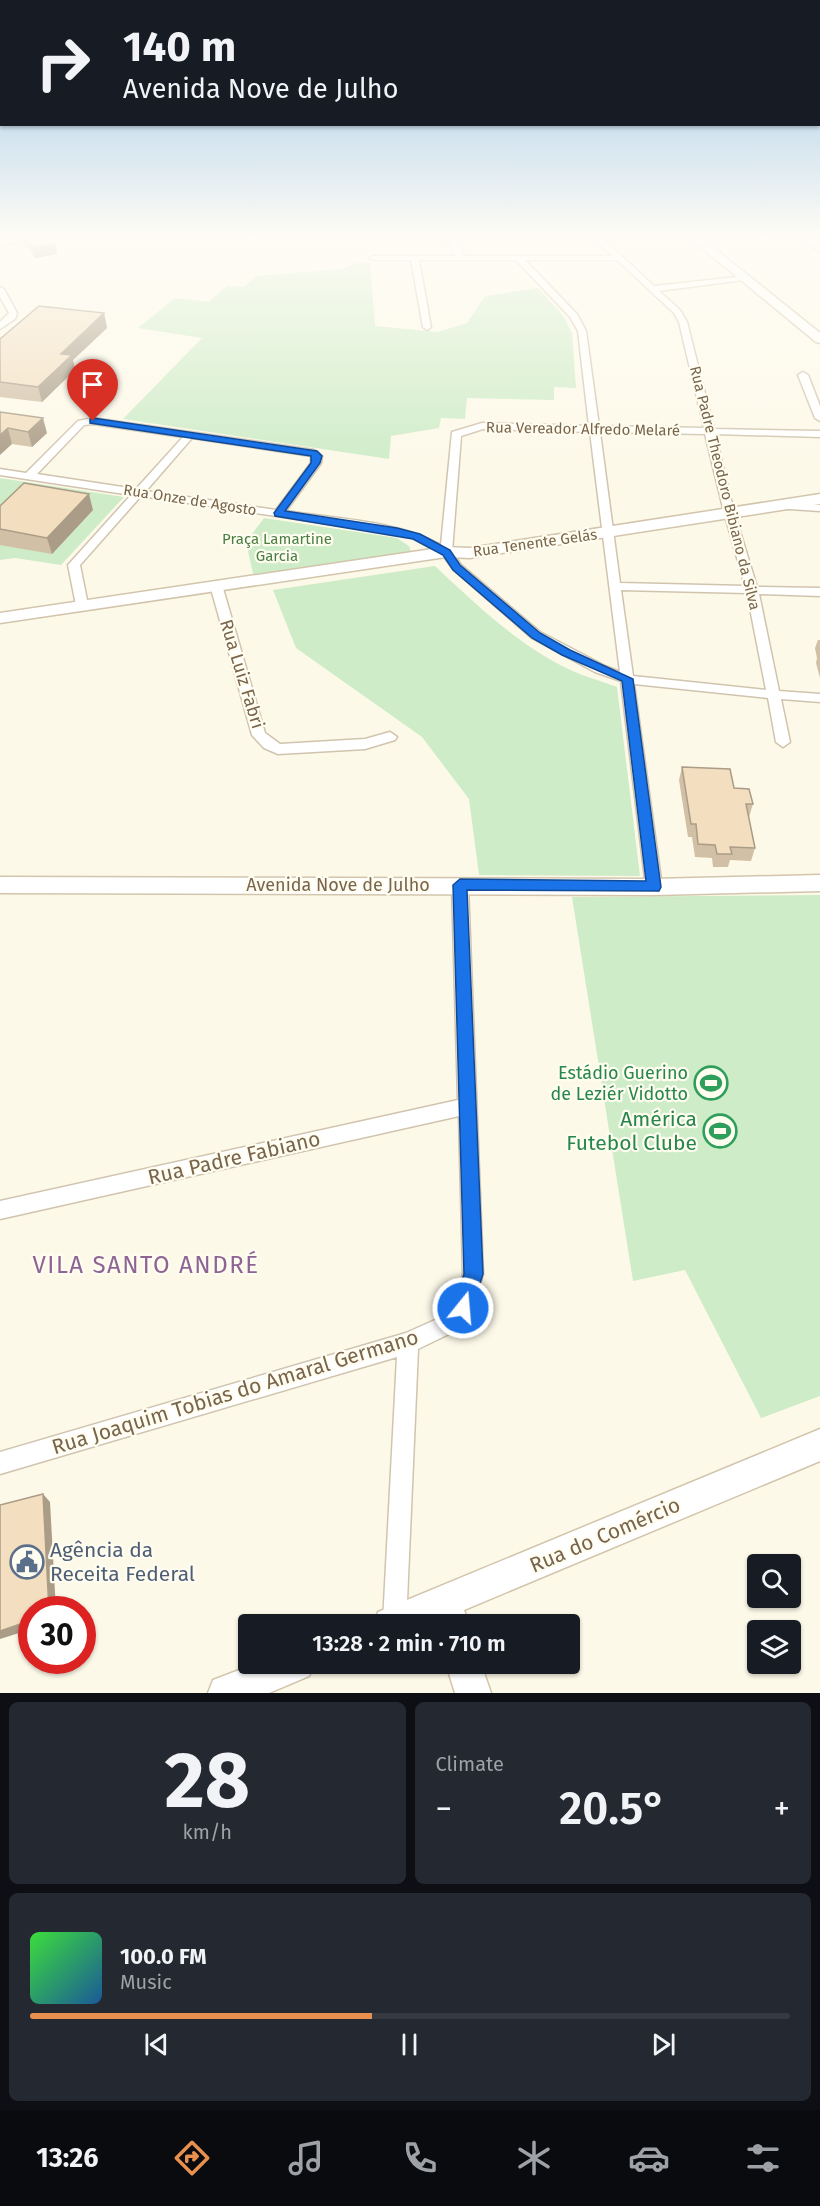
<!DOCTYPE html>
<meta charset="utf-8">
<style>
:root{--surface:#171b24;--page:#242831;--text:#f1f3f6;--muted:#9ea1a6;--line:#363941;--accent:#e8904e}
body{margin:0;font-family:"Fira Sans",sans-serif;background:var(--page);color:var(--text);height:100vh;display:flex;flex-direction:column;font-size:22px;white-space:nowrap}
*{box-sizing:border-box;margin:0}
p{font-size:20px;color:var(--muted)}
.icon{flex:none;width:33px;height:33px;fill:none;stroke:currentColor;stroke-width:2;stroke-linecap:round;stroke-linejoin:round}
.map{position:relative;height:1693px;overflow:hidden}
.panel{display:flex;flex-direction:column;gap:9px;padding:9px;background:#0d0f14;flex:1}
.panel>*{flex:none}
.guide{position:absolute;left:0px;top:0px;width:820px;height:126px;box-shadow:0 2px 4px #0004;background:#171b24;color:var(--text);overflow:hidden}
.tools{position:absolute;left:747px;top:1554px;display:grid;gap:12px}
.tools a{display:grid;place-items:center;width:54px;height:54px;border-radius:6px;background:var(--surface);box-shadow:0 2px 4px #0004;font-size:30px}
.speed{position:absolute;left:18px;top:1596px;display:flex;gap:12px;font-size:30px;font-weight:700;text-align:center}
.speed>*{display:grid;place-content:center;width:78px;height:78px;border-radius:50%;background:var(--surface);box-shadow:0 2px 4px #0004;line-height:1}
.speed .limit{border:9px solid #d22;background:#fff;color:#111}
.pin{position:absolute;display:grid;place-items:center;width:51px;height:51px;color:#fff;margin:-62px -26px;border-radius:50% 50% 50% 0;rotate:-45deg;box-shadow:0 0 6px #0007}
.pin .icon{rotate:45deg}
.me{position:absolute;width:66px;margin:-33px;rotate:17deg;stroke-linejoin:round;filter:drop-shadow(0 0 4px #0008)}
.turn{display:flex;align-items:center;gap:21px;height:126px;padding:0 24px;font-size:27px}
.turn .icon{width:78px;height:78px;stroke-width:2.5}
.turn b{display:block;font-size:42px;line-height:51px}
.big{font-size:45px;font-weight:600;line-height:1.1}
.panel .card{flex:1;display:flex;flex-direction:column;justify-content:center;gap:9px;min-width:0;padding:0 21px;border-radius:9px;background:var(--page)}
.panel .dial{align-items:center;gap:0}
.dial b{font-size:78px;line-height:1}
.song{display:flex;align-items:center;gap:18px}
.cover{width:72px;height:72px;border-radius:9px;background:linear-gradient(135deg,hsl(120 70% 55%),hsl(210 70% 35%))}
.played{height:6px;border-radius:3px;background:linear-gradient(90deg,var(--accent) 45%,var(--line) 45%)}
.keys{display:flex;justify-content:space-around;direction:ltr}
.heat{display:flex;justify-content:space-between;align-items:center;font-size:33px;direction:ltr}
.panel .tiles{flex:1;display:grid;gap:9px;grid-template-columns:1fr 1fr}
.card:last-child{grid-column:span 2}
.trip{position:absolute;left:238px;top:1614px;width:342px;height:60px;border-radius:6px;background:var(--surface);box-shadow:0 2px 4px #0004;font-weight:600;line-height:60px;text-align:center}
.tab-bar{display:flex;height:96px;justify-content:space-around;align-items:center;background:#090b0e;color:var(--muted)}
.tab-bar .icon{width:42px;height:42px}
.tab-bar .selected{color:var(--accent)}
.tab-bar b{font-size:27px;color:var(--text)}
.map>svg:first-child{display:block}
.green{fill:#ceecc7}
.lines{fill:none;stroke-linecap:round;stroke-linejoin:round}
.street-casing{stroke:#d0c4ae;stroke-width:3}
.secondary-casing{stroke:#d3c5ac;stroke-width:3}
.street{fill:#fff;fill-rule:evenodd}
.secondary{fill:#fff;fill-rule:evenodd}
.wall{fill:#d1c0a5}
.shaded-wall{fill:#aa9c86}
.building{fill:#f3dfc0;stroke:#aa9c86;stroke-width:1.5}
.route{fill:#1a73e8;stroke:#114b97;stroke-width:1.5}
.labels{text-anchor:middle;stroke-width:4.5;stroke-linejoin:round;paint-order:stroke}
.far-street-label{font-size:15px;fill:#79654c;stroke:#fffcf0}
.far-park-label{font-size:15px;fill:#497f43;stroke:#fffcf0}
.street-label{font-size:18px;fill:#79654c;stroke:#fffcf0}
.leisure-label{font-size:18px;fill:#27864d;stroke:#fffcf0;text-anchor:end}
.near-leisure-label{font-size:21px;fill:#27864d;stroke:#fffcf0;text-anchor:end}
.near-street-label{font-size:21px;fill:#79654c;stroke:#fffcf0}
.near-service-label{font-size:21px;fill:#4e5e75;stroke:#fffcf0;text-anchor:start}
.near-neighbourhood-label{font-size:24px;letter-spacing:1.5px;fill:#8e6494;stroke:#fffcf0}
</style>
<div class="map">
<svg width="820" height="1693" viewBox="0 0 820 1693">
<rect width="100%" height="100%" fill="#fdf9e9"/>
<path class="green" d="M356 263H370L375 326 438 332 467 323 485 296 538 288 564 317 572 333 576 388 554 387V400L467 398 465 419 441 418 439 428 391 436 389 459 123 419 202 338 138 328 175 298 209 302 227 286 244 287 256 276 343 269Z
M0 478 124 497 61 565 15 558 0 560Z
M264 518 397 538 409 546 412 555 254 578 246 542Z
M435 566C479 607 525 652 582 675 594 679 606 683 617 687L640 876 479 875 469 799 422 737 296 648 273 590Z
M820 895V1396L761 1418 685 1270 633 1281 572 897Z"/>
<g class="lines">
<g class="street-casing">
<path id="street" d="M445 235H453L464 256H612L590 235H599L654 286 746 276 747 278 743 280 659 291 680 310 687 322 714 429 820 431V437L715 434 734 512 757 587 820 588V596L759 594 779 691 820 694V702L781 699 790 742 783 747 776 742 768 698 634 684 662 887 659 891H649L646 887 621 681 595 672 532 638 453 569 442 554 413 538 397 534 141 496 80 565 88 605 82 609 76 605 68 565 131 495 0 475V469L26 473 78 421 93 418 314 450 322 456 321 463 286 511C337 519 395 520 441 545L452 432 482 423 589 426 578 331 570 317 516 260H419L431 327 427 330 423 327 411 260H373L369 258 373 256H456ZM525 260H617L674 313 679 322 704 428 599 426 586 331 577 314ZM93 424 183 437 136 489 37 474 84 425ZM483 429 590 432 620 672 605 666 540 632 461 565 452 552 461 436ZM600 432 705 434 724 512 745 586 620 583ZM192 438 311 456V463L276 510 146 491ZM621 590 747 593 766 690 633 676Z
M0 287 4 289 17 313 15 319 0 329V322L9 313 0 297Z
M803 372 808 375 820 406V421L815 418 798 375Z
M778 503 820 505V511L774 508V504Z
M216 581 222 585 265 733 280 744 365 739 390 732 397 737 395 740 365 749 278 754 264 748 252 735 210 585Z
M460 879 465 881 468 885 483 1274 470 1315 449 1334 418 1349 406 1624H384L383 1622 397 1357 0 1474V1452L406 1333 435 1320 455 1302 463 1274 459 1116 0 1219V1201L458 1100 452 885 455 881Z"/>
</g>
<g class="secondary-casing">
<path id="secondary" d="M19 235H39L0 246V240Z
M686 235H698L820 333V343L816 342Z
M795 235H807L820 244V252Z
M820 494V504L470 558 446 557 0 623V613L446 547 470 548Z
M820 875V891L654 895 0 893V877L654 879Z
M820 1429V1461L464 1610 469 1624H435L434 1623 373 1624 378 1612Z
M255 1664H315L309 1676 269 1693H208L213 1680Z
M446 1664H481L491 1693H455Z"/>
</g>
<use href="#street" class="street"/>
<use href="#secondary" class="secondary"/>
</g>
<path class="wall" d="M21 235H48L55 244 57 254 35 258 22 242Z
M104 313 107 328 73 360 75 370 42 402 0 397V339Z
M0 412 47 433 32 447 12 444Z
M0 506 93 510 52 554 0 545Z
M818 640H820V678L816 663 817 658 815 648Z
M682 767 734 788 753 804 749 817 755 848 751 861 730 860 728 867H713L712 858 695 857 692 837H688L679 780Z"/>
<path class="shaded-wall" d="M55 244 57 254 35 258 33 247Z
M104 313 107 328 73 360 75 370 42 402 38 387 61 354Z
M43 418 47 433 32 447 28 432Z
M8 428 12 444 0 455V435Z
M89 494 93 510 52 554 47 538Z
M43 1494 50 1502 56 1610H49Z
M32 1620V1629L0 1639V1631Z"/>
<path class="building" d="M23 235H48L55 244 33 247Z
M39 306 104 313 61 354 72 355 38 387 0 382V339Z
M0 412 43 418 28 432 8 428 0 435Z
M24 483 89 494 47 538 0 529V506Z
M682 767 730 769 734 788 749 789 753 804H746L755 848 730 847 732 854H717L715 845 698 844 696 824H691Z
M43 1494 49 1610H32V1620L0 1631V1505Z"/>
<linearGradient id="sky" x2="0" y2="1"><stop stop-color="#97c3e8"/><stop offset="0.5" stop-color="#fefcf5"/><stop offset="1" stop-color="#fefcf5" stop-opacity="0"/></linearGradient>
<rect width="820" height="472" fill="url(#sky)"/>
<path class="route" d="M93 418 317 451 322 456 320 463 285 511 397 528 420 534 450 550 460 565 540 633 570 650 633 679 661 887 659 891 467 890 483 1274 470 1315 463 1317 456 1315 453 1308 464 1274 453 885 460 879 646 881 622 681 562 655 532 638 453 570 443 555 413 539 275 516 274 513 311 463V456L90 423V419Z"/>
<defs>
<g id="stadium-ring" transform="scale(1.725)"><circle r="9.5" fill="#fffcf0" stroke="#2e9e5b" stroke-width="1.5"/><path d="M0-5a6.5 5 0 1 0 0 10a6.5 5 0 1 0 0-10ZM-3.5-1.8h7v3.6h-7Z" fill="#2e9e5b"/></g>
<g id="civic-ring" transform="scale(1.725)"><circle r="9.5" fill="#fffcf0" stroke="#5c6f8a" stroke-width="1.5"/><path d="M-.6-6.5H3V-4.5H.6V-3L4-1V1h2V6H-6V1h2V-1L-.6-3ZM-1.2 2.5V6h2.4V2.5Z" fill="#5c6f8a"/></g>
</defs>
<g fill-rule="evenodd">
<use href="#stadium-ring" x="711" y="1083"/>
<use href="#stadium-ring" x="720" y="1131"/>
<use href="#civic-ring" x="27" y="1562"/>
</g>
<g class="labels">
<g class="far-street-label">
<text transform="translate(583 429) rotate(1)" y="5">Rua Vereador Alfredo Melaré</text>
<text transform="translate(725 488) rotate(76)" y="5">Rua Padre Theodoro Bibiano da Silva</text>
<text transform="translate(190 500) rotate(9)" y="5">Rua Onze de Agosto</text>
<text transform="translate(535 543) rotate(-8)" y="5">Rua Tenente Gelás</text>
</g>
<g class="far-park-label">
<text x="277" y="544">Praça Lamartine<tspan x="277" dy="17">Garcia</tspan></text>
</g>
<g class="street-label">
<text transform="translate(242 674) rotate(73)" y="6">Rua Luiz Fabri</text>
<text x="338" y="891">Avenida Nove de Julho</text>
</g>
<g class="leisure-label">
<text x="688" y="1079">Estádio Guerino<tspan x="688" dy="21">de Leziér Vidotto</tspan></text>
</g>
<g class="near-leisure-label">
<text x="697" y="1126">América<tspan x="697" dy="24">Futebol Clube</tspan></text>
</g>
<g class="near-street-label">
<text transform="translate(234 1158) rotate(-13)" y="7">Rua Padre Fabiano</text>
<text transform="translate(235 1392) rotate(-17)" y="7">Rua Joaquim Tobias do Amaral Germano</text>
<text transform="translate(605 1535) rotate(-23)" y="7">Rua do Comércio</text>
</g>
<g class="near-service-label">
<text x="50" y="1557">Agência da<tspan x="50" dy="24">Receita Federal</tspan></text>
</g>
<g class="near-neighbourhood-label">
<text x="146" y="1273">VILA SANTO ANDRÉ</text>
</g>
</g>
</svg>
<div class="tools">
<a><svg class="icon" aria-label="search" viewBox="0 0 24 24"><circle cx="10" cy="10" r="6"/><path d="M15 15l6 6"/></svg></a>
<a><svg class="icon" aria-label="layers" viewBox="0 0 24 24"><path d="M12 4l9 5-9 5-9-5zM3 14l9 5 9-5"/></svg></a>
</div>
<div class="speed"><div class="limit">30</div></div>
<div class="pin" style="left:93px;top:421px;background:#d93025"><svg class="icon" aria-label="arrive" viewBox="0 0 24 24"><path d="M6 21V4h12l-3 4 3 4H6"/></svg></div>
<svg class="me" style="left:463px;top:1308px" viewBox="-20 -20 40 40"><circle r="17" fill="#1a73e8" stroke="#fff" stroke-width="3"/><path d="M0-11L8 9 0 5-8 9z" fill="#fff"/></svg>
<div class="trip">13:28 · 2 min · 710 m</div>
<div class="guide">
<div class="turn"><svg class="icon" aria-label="right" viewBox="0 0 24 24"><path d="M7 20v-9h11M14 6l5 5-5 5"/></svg><div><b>140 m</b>Avenida Nove de Julho</div></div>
</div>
</div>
<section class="panel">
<div class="tiles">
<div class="card dial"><b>28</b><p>km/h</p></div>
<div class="card"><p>Climate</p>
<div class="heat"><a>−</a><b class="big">20.5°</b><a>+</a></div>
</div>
<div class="card">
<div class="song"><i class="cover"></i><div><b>100.0 FM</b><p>Music</p></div></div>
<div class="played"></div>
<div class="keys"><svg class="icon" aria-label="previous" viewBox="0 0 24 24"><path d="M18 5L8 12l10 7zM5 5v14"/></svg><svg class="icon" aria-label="pause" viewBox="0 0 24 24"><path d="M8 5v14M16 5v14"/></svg><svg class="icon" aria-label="next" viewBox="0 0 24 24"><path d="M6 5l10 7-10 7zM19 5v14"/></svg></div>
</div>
</div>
</section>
<nav class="tab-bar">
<b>13:26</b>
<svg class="icon selected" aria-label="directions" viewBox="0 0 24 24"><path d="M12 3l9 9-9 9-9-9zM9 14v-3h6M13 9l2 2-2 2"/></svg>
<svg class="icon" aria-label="music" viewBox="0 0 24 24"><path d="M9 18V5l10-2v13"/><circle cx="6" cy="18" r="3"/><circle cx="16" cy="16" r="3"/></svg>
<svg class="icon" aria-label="phone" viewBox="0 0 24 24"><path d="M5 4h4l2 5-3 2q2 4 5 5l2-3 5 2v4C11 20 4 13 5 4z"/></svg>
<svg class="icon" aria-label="climate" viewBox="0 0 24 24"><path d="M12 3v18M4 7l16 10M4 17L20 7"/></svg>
<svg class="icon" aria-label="car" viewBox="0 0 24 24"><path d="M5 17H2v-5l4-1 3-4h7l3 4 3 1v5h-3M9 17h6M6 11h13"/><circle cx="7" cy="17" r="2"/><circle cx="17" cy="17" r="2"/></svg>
<svg class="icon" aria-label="filters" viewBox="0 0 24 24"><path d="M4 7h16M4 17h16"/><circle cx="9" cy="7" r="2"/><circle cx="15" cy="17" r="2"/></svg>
</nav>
